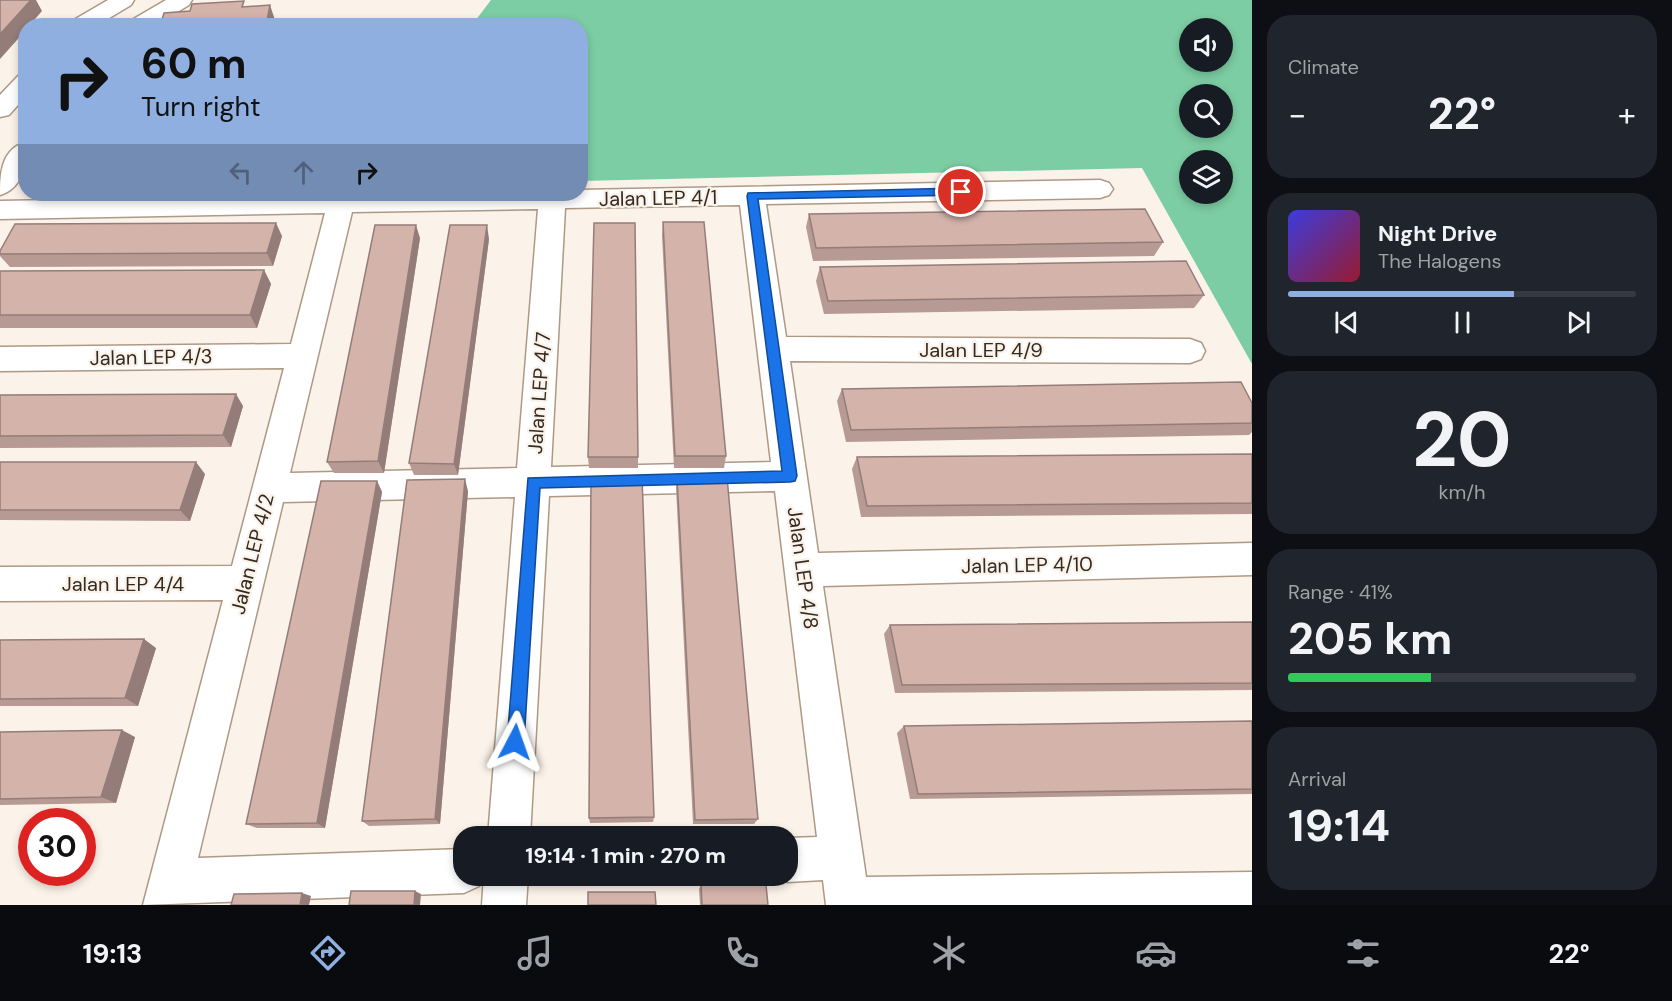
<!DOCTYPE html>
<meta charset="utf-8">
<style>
:root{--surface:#171b24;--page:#20242c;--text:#f1f3f6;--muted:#9ea1a6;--line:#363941;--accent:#8fafe1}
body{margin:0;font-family:"DM Sans",sans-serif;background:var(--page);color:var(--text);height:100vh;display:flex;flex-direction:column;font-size:22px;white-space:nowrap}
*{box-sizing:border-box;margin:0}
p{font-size:20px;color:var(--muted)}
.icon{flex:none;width:33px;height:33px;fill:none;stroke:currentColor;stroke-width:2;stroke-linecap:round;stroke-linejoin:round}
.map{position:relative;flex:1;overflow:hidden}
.drawer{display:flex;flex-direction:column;gap:15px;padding:15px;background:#0d0f14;width:420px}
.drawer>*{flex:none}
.hud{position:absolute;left:18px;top:18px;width:570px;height:183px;border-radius:24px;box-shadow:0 3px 9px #0003;background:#8fafe1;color:#111;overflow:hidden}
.buttons{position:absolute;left:1179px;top:18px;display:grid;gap:12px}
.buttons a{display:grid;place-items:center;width:54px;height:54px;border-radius:50%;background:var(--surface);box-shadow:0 3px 9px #0003;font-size:30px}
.speed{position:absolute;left:18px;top:808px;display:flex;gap:12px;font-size:30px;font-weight:700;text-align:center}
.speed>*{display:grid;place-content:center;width:78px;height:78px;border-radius:50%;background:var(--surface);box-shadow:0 3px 9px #0003;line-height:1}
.speed .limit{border:9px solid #d22;background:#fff;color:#111}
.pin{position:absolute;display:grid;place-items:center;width:51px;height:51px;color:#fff;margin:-26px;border:3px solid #fff;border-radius:50%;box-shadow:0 2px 6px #0007}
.me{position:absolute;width:66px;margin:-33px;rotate:4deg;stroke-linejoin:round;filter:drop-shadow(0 0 4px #0008)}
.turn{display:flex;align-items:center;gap:21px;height:126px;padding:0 24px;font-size:27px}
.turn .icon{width:78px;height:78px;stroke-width:2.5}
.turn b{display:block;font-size:42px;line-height:51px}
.lanes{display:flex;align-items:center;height:57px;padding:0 24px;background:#0003;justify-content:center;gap:30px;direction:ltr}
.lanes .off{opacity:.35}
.big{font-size:45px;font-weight:700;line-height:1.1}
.drawer .tile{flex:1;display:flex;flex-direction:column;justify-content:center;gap:9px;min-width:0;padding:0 21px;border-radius:24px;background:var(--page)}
.drawer .dial{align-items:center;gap:0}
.dial b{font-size:78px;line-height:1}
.song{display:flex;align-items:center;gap:18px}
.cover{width:72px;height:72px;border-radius:9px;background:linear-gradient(135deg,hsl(240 70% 55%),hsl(350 70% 35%))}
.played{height:6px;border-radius:3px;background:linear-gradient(90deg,var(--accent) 65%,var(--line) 65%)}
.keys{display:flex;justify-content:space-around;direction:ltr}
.heat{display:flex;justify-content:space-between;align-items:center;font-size:33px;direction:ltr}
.charge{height:9px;border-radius:4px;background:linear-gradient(90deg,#34c759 41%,var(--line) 0)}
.trip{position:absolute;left:453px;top:826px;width:345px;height:60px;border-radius:24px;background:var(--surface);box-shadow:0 3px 9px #0003;font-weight:700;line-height:60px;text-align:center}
.tab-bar{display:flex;height:96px;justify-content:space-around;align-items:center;background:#090b0e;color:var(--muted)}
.tab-bar .icon{width:42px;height:42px}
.tab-bar .on{color:var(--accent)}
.tab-bar b{font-size:27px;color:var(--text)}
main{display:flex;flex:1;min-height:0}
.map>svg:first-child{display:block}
.forest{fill:#7ccda3;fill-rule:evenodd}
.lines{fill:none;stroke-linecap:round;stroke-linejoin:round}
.minor-casing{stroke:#ae9984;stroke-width:3}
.minor{fill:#fff;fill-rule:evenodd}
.wall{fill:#b69a93}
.shaded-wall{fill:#947d78}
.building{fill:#d4b3ab;stroke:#947d78;stroke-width:1.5}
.route{fill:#1a73e8;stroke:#114b97;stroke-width:1.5}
.labels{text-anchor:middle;stroke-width:4.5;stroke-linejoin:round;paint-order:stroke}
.street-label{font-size:20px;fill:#332a22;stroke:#fbf2e9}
</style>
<main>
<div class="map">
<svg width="1252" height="905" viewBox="0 0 1252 905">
<rect width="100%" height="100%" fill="#fbf2e9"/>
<path class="forest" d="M491 0H1252V364L1142 168 581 181 580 26 472 25ZM1190 28H1222V62H1190ZM1190 94H1222V128H1190ZM1190 160H1222V194H1190Z"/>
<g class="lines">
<g class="minor-casing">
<path id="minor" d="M108 0H134L131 5 96 26H69L72 21Z
M166 0H192L189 5 154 26H127L130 21Z
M26 74V96L9 115 0 117V95L18 76Z
M26 142C26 163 24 188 0 195 0 174 1 149 26 142Z
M1100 180 1109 183 1113 189 1109 195 1100 198 766 204 786 337 1190 339 1201 343 1205 351 1201 359 1190 363 790 361 818 553 1252 543V575L823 586 866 877 1252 872V905H826L823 880 788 882 774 876H788V838L817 837 775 491 549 496 530 837H488L515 497 283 502 198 858 464 849V876H484L479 886 464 893 143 905 223 600 0 601V567L232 566 284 368 0 371V347L291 344 325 213 0 219V201L394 194H580V190ZM740 205 771 462 551 467 565 208ZM538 209 517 468 290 473 352 212Z
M484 876H528L526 905H482Z"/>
</g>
<use href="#minor" class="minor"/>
</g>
<path class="wall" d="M809 214 1163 242 1154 256 813 261 806 227Z
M663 222 726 456 724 468H674L662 236Z
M282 236 273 266 10 267 0 256V251Z
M420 238 384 473H334L327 462Z
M489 239 458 475H414L409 463Z
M820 267 1204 295 1194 308 824 314 816 281Z
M264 270 271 284 257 328H0V271Z
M842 389 1252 403V432L1249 435 846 442 837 401Z
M0 395 243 406 231 447 0 448Z
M1252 454V514L861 517 852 469 857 457Z
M588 457H638V468H589Z
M0 462 205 474 190 521 0 520Z
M677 477 758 819 754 824H693L676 488Z
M377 481 382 492 325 828H257L246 824Z
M468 491 440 824 369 826 362 821Z
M1252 622V690L895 693 884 634 890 625Z
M0 640 156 648 138 706H0Z
M1252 721V794L910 799 897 733 904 726Z
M0 732 135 737 116 803 0 805Z
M654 817 653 822 590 823 589 818Z
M701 885 768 905H700L699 889Z"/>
<path class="shaded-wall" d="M31 0H36L42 11 29 26H26V30L0 59V34Z
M270 5 277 26H266Z
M276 223 282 236 273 266 267 253Z
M416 225 420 238 384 473 378 461Z
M487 225 489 239 458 475 454 464Z
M264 270 271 284 257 328 250 315Z
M236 394 243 406 231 447 223 435Z
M196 462 205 474 190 521 180 510Z
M465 479 468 491 440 824 435 819Z
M377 481 382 492 325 828 317 823Z
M144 639 156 648 138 706 125 698Z
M122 730 135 737 116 803 101 797Z
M415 891 421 894 420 905H414Z
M302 893 311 896 309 905H300Z"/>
<path class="building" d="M0 0H31L0 34Z
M244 1 242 7 270 5 266 26H160L164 13 190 11 192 4Z
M1145 209 1163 242 816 248 809 214Z
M663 222H704L726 456H675Z
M276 223 267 253 0 254V251L15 224Z
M594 223H635L638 457H588Z
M375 225H416L378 461 327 462Z
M450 225H487L454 464 409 463Z
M1186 261 1204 295 828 301 820 267Z
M264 270 250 315H0V271Z
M1241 382 1252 403V423L851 430 842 389Z
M236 394 223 435 0 436V395Z
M1252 454V503L867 506 857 457Z
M0 462H196L180 510H0Z
M642 476 654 817 589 818 591 477Z
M677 477H727L758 819 695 820Z
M465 479 435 819 362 821 407 480Z
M321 481H377L317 823 246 824Z
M1252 622V683L902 685 890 625Z
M144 639 125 698 0 699V640Z
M1252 721V789L918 794 904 726Z
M122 730 101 797 0 799V732Z
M701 885H766L768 905H702Z
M351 891H415L414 905H349Z
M588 892H655L656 905H588Z
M302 893 300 905H231L234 894Z"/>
<path class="route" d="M961 188 966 192 965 195 758 199 797 476 795 481 790 482 540 488 524 742 521 748 515 751 509 748 507 742 528 478 782 471 747 196 748 193Z"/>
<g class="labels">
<g class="street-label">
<text transform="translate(658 198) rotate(-1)" y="7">Jalan LEP 4/1</text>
<text x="981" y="357">Jalan LEP 4/9</text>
<text transform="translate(151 357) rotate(-1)" y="7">Jalan LEP 4/3</text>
<text transform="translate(539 393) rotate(-86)" y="7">Jalan LEP 4/7</text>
<text transform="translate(252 554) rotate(-76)" y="7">Jalan LEP 4/2</text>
<text transform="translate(1027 565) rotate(-1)" y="7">Jalan LEP 4/10</text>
<text transform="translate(803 568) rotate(82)" y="7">Jalan LEP 4/8</text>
<text x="123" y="591">Jalan LEP 4/4</text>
</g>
</g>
</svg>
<div class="buttons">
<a><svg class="icon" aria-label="sound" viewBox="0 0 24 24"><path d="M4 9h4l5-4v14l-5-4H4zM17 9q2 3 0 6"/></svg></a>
<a><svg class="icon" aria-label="search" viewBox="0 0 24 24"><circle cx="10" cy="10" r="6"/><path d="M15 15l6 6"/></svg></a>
<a><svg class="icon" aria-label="layers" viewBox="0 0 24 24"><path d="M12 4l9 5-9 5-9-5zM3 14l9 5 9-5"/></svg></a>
</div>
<div class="speed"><div class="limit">30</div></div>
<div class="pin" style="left:961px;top:192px;background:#d93025"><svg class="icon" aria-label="arrive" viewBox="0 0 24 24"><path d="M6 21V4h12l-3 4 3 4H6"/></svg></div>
<svg class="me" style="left:515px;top:742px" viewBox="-20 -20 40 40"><path d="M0-17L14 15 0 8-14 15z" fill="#1a73e8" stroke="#fff" stroke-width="4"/></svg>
<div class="trip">19:14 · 1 min · 270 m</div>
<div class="hud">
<div class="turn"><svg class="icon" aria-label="right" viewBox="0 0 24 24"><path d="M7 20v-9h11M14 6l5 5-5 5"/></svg><div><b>60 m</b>Turn right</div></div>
<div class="lanes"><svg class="icon off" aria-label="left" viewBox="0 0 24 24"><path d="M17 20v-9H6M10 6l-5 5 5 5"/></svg><svg class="icon off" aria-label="ahead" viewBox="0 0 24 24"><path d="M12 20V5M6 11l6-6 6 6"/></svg><svg class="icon" aria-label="right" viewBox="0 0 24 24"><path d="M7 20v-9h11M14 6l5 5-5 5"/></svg></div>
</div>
</div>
<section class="drawer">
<div class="tile"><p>Climate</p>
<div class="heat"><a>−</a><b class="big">22°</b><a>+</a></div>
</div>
<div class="tile">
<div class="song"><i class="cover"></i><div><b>Night Drive</b><p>The Halogens</p></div></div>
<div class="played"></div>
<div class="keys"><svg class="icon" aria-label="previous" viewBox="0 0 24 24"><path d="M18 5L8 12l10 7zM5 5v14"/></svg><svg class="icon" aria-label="pause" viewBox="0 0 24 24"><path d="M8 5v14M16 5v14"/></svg><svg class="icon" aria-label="next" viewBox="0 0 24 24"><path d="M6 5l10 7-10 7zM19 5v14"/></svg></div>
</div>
<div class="tile dial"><b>20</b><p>km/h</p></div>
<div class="tile"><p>Range · 41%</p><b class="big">205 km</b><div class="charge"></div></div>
<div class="tile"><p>Arrival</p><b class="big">19:14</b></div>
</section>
</main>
<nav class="tab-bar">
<b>19:13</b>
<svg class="icon on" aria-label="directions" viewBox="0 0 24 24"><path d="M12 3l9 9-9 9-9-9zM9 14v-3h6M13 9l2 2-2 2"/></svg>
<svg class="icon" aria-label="music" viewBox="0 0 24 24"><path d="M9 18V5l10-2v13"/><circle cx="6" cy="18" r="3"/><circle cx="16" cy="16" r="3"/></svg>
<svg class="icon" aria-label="phone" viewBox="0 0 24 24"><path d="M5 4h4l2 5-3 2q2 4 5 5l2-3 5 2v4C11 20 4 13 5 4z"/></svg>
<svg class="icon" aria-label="climate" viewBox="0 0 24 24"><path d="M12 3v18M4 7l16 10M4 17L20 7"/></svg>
<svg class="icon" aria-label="car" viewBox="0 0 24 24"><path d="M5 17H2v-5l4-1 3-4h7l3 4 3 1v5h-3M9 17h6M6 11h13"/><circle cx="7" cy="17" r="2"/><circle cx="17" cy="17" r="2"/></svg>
<svg class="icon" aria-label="filters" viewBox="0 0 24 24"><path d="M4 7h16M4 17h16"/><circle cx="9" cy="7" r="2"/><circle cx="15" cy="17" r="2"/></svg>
<b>22°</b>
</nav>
